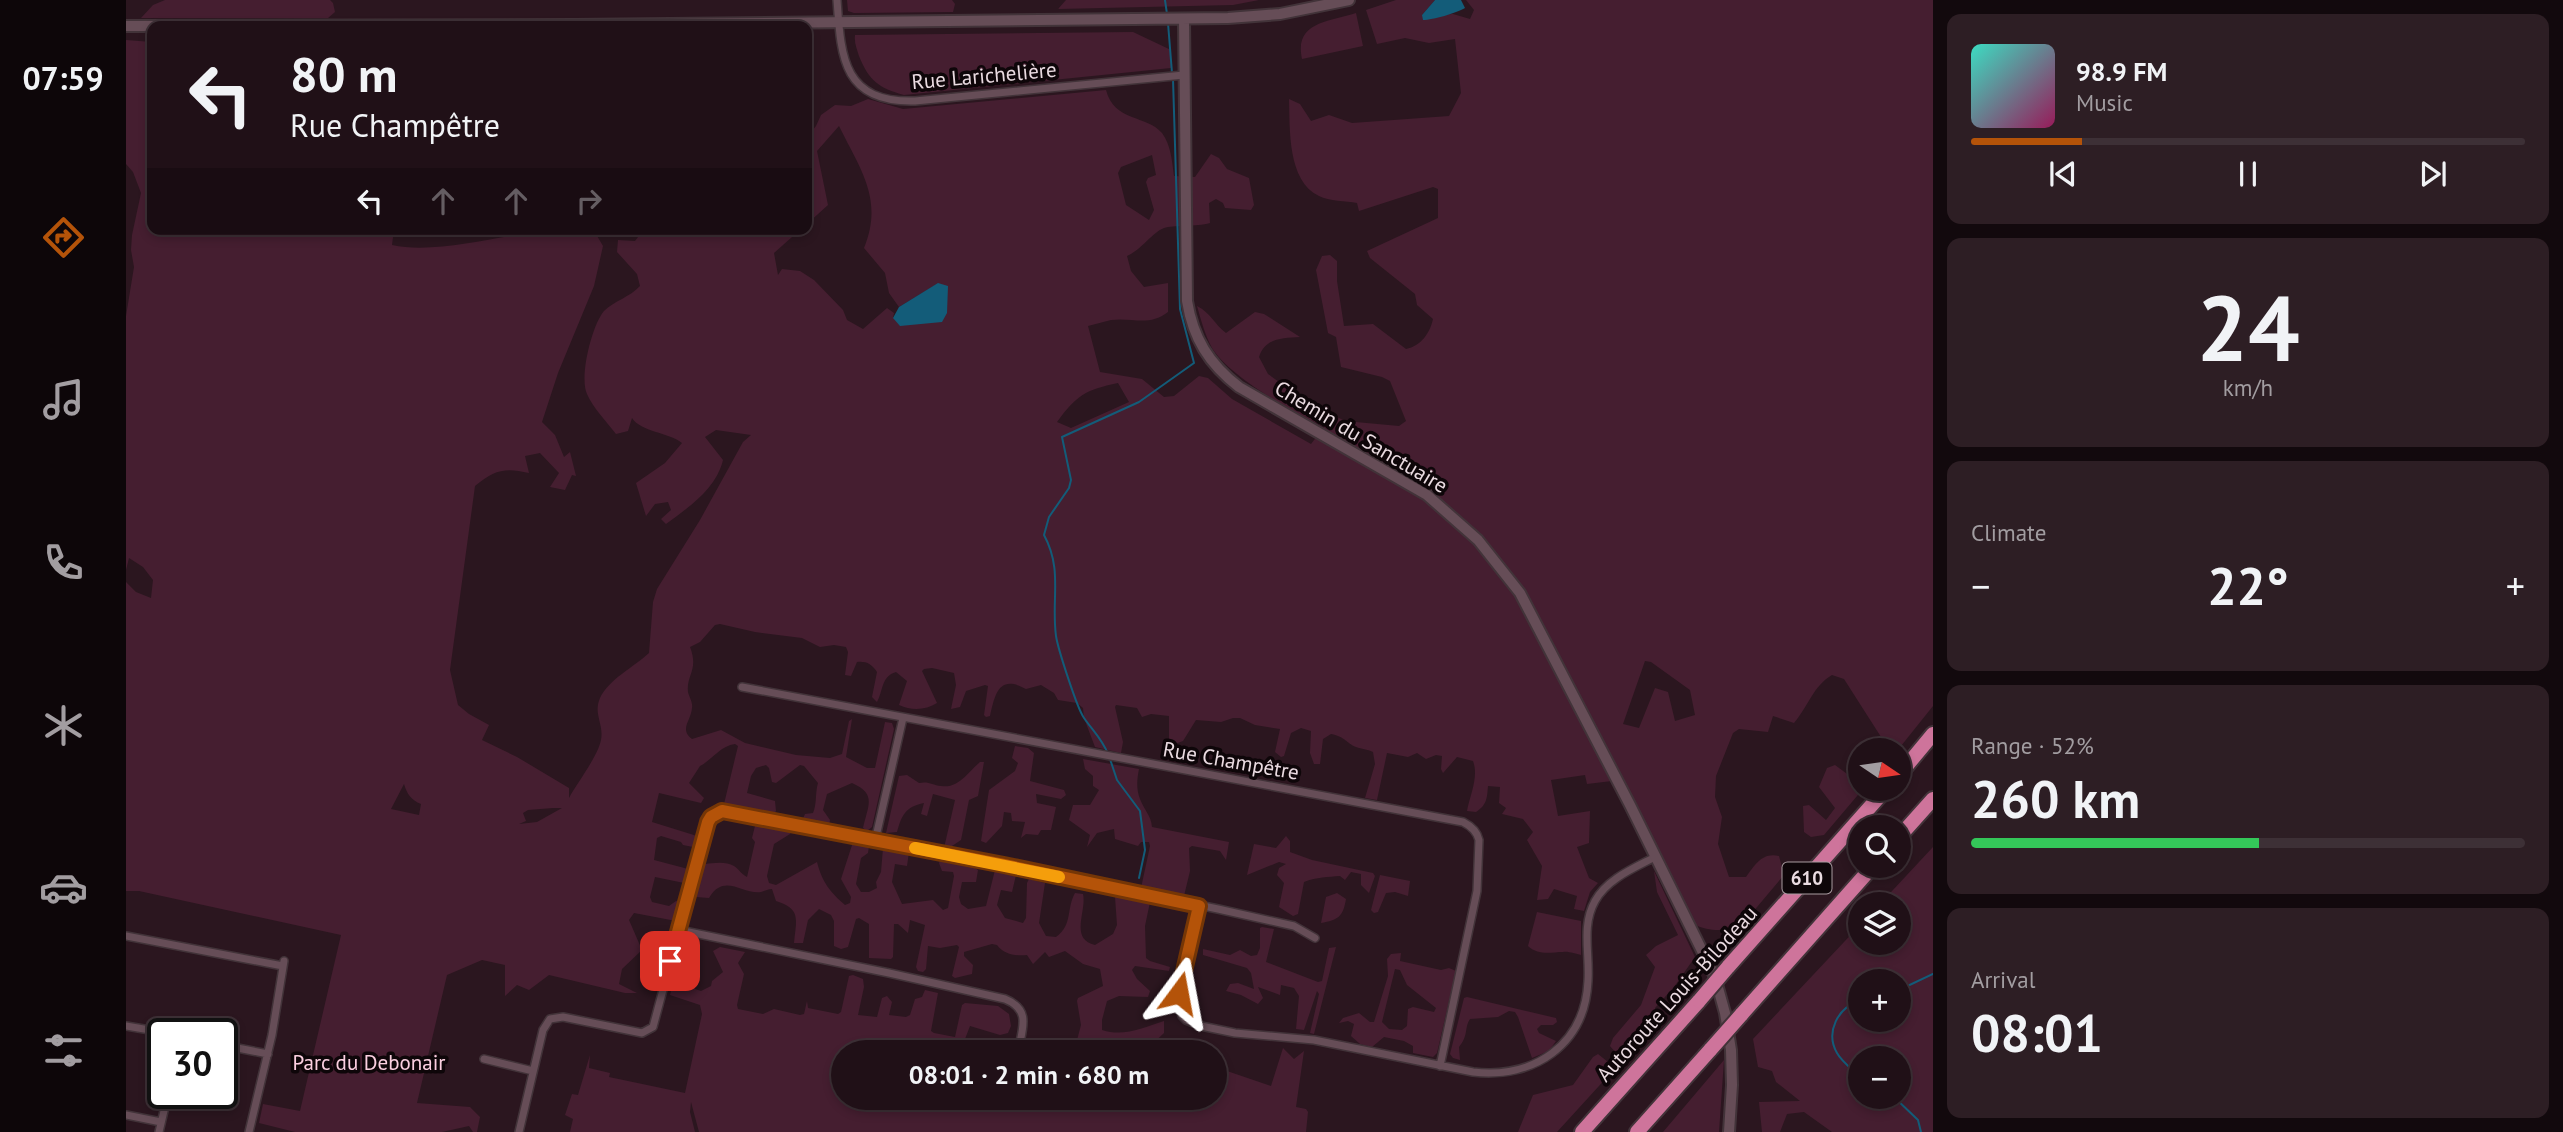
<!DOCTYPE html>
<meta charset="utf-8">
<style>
:root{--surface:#201017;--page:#2d1e24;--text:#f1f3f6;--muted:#a29da1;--line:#3d3036;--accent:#b45309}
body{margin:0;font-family:"PT Sans",sans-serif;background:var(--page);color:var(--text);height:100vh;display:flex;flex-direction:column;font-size:26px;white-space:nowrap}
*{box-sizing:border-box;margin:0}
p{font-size:23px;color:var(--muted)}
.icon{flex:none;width:38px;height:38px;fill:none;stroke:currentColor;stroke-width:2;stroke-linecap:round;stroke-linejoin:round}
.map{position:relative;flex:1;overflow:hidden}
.details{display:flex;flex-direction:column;gap:14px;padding:14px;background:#12090d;width:630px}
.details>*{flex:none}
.banner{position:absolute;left:21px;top:21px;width:665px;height:214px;border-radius:14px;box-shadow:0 4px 10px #0003,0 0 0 2px var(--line);background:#201017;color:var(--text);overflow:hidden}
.needle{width:46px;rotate:103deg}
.fabs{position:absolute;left:1722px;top:738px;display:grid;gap:14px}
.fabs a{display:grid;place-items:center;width:63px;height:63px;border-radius:50%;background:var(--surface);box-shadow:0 4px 10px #0003,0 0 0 2px var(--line);font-size:35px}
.speed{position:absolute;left:21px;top:1018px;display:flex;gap:14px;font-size:35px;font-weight:700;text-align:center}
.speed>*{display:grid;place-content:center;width:91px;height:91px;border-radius:50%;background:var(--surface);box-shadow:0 4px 10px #0003,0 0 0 2px var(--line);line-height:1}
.speed .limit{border:4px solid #111;border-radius:10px;background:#fff;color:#111}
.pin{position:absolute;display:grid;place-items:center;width:60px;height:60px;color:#fff;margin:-30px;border-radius:14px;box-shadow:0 4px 10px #0006}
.me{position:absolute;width:77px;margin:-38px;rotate:13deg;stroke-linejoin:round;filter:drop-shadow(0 0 5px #0008)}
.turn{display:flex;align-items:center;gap:24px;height:147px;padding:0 28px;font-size:32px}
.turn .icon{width:91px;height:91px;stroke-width:2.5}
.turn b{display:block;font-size:49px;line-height:60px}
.lanes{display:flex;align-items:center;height:66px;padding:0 28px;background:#0003;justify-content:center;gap:35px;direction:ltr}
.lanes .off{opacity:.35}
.big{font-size:52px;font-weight:700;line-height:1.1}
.details .tile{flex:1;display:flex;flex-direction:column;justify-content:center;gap:10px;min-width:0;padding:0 24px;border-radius:14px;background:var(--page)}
.details .dial{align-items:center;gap:0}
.dial b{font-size:91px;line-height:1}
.song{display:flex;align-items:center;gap:21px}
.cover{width:84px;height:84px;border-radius:10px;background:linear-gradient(135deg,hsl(170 70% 55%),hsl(330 70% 35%))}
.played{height:7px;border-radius:4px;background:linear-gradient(90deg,var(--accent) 20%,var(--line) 20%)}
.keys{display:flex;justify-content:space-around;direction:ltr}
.heat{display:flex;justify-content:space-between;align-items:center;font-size:38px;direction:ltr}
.charge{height:10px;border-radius:5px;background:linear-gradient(90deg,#34c759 52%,var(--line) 0)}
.trip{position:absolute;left:705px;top:1040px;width:396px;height:70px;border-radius:35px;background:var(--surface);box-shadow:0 4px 10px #0003,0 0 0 2px var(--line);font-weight:700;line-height:70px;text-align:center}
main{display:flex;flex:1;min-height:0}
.dock{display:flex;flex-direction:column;width:126px;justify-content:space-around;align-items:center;background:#0d0609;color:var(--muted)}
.dock .icon{width:49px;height:49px}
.dock .on{color:var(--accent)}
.dock b{font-size:32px;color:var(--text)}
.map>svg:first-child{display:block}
.green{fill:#451e30;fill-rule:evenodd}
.water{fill:#135c79}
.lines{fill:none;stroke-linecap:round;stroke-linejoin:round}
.stream{stroke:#135c79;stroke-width:2}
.street-casing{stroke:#423339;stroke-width:10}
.secondary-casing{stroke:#423339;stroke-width:14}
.highway-casing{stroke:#423339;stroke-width:18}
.street{stroke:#664d57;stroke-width:7}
.secondary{stroke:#664d57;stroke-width:10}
.highway{stroke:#ce749b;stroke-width:14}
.highway-bridge-casing{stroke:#423339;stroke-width:18;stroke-linecap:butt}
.highway-bridge{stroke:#ce749b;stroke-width:14}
.route-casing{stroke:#753606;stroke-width:18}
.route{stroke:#b45309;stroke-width:12}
.slow{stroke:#f59e0b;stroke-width:12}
.labels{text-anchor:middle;stroke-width:7;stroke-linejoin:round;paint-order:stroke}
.shield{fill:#0e0609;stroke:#a89ba0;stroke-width:2}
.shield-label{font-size:19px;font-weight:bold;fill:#eadbe1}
.street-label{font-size:21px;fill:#eadbe1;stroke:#0e0609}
.park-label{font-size:21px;fill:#fbcfe0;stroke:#0e0609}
</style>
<main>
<nav class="dock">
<b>07:59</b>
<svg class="icon on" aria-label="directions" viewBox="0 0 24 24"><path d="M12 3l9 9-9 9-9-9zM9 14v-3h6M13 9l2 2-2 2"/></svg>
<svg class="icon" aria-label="music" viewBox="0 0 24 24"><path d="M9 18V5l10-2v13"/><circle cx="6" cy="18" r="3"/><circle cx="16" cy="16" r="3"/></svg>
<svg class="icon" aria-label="phone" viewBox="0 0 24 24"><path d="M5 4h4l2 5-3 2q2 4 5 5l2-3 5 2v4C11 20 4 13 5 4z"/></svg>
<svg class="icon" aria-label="climate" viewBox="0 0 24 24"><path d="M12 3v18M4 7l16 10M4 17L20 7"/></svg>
<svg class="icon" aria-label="car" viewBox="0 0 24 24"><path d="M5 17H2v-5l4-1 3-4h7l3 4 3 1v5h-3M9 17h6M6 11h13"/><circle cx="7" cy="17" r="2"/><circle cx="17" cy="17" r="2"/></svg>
<svg class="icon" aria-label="filters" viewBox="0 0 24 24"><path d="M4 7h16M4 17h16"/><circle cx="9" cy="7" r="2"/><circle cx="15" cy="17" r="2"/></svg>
</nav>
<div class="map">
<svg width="1807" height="1132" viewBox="0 0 1807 1132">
<rect width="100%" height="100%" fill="#2b161f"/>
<path class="green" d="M39 0H204L207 3 209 12 202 18H15L27 5Z
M721 0H826L829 4 827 12 728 13 722 11Z
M940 0H1133L1107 5 932 9Z
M1270 0H1309L1296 15 1327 14 1344 19 1348 10 1340 0H1807V706L1771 751H1764L1718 679 1706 675C1687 686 1682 707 1668 723L1647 716 1642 732 1613 729 1607 733 1590 776 1589 797 1596 817 1592 844 1603 877H1620C1629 865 1636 852 1653 856L1658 875 1615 926C1603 931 1582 932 1570 925L1495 777 1486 781 1461 784 1459 775 1425 780 1432 816 1464 811 1463 843 1451 847 1463 878 1472 883 1464 892 1458 911 1448 909 1451 896 1428 889 1422 899 1411 900 1416 866 1401 840 1407 832 1397 819 1376 814 1380 808 1373 803 1374 787 1362 786C1361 798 1361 805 1350 812L1341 811C1344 795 1353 777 1347 761L1331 757 1317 773 1315 769 1316 756 1310 755 1300 759 1291 753 1282 757 1261 753 1251 800 1239 798 1249 764 1247 752C1241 749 1236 749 1230 747 1220 743 1220 737 1205 734L1197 739 1194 764H1188L1184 753 1185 731 1175 728 1165 733 1158 756 1155 757 1149 752 1154 729 1129 725 1114 718H1107L1095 722 1070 720 1057 741 1043 746V716L1025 714 1016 717 1011 708 990 705 989 707 997 742 995 753 969 747 958 718 957 708 951 703 932 700 928 693 915 685 900 689C873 674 869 694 864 716L860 717 858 715 862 686 859 685 840 691 834 707 825 709 830 685 828 673 806 668 798 669 796 671 811 703C800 710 786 711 773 705L781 681 770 672C755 676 757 692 751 702L746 697 751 672C746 664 740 661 731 662L725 676 719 675 722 652 720 647 708 645 694 647 676 638 629 632 594 624 589 625 574 642 564 647C573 670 560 675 562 692 563 697 567 702 566 708 565 721 553 729 566 739L595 730 619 743 670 755 704 758 716 754 723 721 726 719 720 757 741 768H749L759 722 766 723 768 729 746 827 741 831 737 828C742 805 751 794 726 783L701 794 697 810 704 820 703 826 676 821 679 814 687 813C691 804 689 793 692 783L678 766 674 765 650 783 646 782 643 768 640 765 630 768 625 776 621 793 649 801 650 811 647 815 598 804 612 746 609 744C594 746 586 760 574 766L563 783 578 798 575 803 533 793 526 822 571 836 567 847 557 845 555 842 535 836 531 838 528 860 566 870 563 884 529 877 524 897 526 902 543 906 550 901 557 902 550 921 508 913 503 920 516 950 496 969 493 984 511 993H499L423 975 403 990 391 985 379 996V965L356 960 321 975 291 1103 344 1107 354 1117 351 1132H347L343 1126 316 1132H169L133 1123 137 1104 174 1111 215 935 13 891H0V582L10 592 25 598 27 580 17 567 3 558 0 570V316L8 267 5 250 6 235 15 193 7 172 0 164V40L26 42V229H278L267 237 266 245C302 253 353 241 390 235L394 229H467L477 246 468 286 432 373 416 422 429 435 438 457 444 452 450 476 446 475 439 490 424 487 433 473 414 453 399 456 403 473C379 467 368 470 349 486L324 670 332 705 343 714 363 725 356 740 391 757 443 788V798C451 783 472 756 475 740 478 724 467 714 474 698 483 679 508 667 523 653L527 602 531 589 574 520 617 442 625 435 590 430 579 437 597 460C590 489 563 507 540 524L535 519 545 510 542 502 529 504 520 516 510 483 539 463 556 443C542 432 515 432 506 418L502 431 490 434C481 422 467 408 461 394 453 377 466 325 478 311 488 301 504 297 514 286L511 274 491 252 492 240 509 241 518 229H675L648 253 652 275 656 269 674 271 688 280 717 310 721 320 737 329 761 308 768 313 767 318 811 284 773 307 763 293 759 273 738 248C758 199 734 169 713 126L691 151 702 205 681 224V137L690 126 695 115 709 105 725 106 742 99 777 109 980 90C988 122 1021 115 1036 133 1045 145 1046 161 1048 176L1069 177 1085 154 1093 158 1101 169 1123 178 1128 205 1125 210 1099 208 1097 203 1090 199 1083 203 1084 223C1070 227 1047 225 1038 228 1027 232 1015 250 1001 256L1005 271 1018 287 1042 283V312C1023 327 1006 317 985 320 977 322 970 324 962 326L974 372 1016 379 1038 397 1048 396 1073 376 1082 378 1106 399 1185 444 1198 427C1166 411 1105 378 1086 348 1079 335 1075 320 1071 306 1085 313 1088 324 1100 333L1129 312 1138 314 1174 337C1156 338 1139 338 1133 357L1142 374 1181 402 1219 421 1273 426 1280 421 1264 381 1256 377 1215 367 1210 337 1202 333 1190 270 1196 256 1204 255 1211 261V281L1218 326 1247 324 1280 349C1295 346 1304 333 1307 319L1291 305 1289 294 1244 258 1241 251 1312 218V189L1307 187 1233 211 1231 203C1220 201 1203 201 1193 196 1161 181 1164 128 1163 99L1174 104 1185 121 1203 115 1226 123 1323 116 1335 93 1329 39 1303 43 1279 38 1251 44 1240 10ZM1026 155 1030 175 1022 178 1020 182 1028 210 1023 220 1000 205 992 173 995 167ZM992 383 1003 402 945 428 931 422C951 395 959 390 992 383ZM1519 661 1525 662 1564 690 1569 715 1549 721 1542 692 1529 688 1513 728 1497 724ZM278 784C281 794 285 800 295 804L293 815 265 809ZM427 808H436L411 822 393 824 400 821 397 813 402 810Z
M1230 13 1237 46 1176 59C1168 22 1202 22 1230 13Z
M1007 32 1045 50V68L778 95C753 88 743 81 733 56 731 49 728 43 729 35Z
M889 746 902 748 908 753 904 781 938 790 940 795 935 799 910 794 911 803 930 807 925 830H915L912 835 900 834 895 838 899 822 886 821 885 813 878 812 876 826 860 843 855 841 863 790 889 771 892 763 886 758Z
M957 759 1013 769C1011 779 1010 789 1014 799 1018 810 1025 815 1026 827L1103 842 1100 860 1094 851 1066 846 1063 848 1064 871 1058 896 1015 888 1024 846 1023 842H1015L1012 846 989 839 988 829 971 833 961 847 964 835 943 820 947 805H964L973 790 967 786V776L959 769Z
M854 762H858L852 796 843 800 835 840 820 850 818 848 829 800 807 794 801 816 795 814 798 803C779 807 776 815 771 832L760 833 773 776 781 775 793 783C803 781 806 785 815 786 833 789 843 771 854 762Z
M1709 765 1732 782 1734 781V789H1737L1698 835 1685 837 1678 832 1677 806 1683 805 1700 820 1709 808 1693 787 1701 768Z
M633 822 666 829 664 834 648 844 641 876 643 883 650 885 691 862C696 882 704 892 719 905L724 903 725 897 715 879 727 842 743 846 742 853 735 858 730 884 735 892H743L751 888 750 882 755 872 757 848 783 852 781 866 769 864 766 882 776 904 807 900 817 910 822 908 828 876 827 872 816 871 813 863 815 858 844 865 852 870 850 882H836L833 897 835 904 842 909 860 906 869 870 890 875 886 892 875 890 871 905 879 918 897 923 900 918 901 883 903 879 919 883 913 923 920 936 930 937C947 925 940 909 949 893L957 894C961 911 943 939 969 945L987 934 991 925 989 897 1024 902 1019 926 1020 958 1024 961 1044 967 1043 971 1009 966 1006 970 1011 979 1024 991 1022 997 993 996 981 1001 976 1020V1030C998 1037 1016 1028 1038 1021V1033L1018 1052H956L950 1044 955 1025 951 1001 952 998 977 986 974 969 957 964 939 951 923 957 919 952 907 964 901 955C891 956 878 955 871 945L866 944 838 952V956L847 965 846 974 829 978 826 976 833 947 831 945 814 948 802 946 800 969 797 972 792 971 790 967 799 925 784 920 782 933 772 924H768L767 957 765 959 743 958V924L733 918 730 919 722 947 715 949 708 946V921L705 915 693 909 682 920 677 943H668C670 920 676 909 650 901L646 889C642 889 639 891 635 892 617 895 598 872 583 898L570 897 579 864C588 863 600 861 608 866 614 870 615 874 621 877L629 842 626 838 629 826Z
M1160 836 1164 841V852L1186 860 1247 873 1249 876 1243 893 1235 885V874L1225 872 1219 880 1214 876C1202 877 1191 877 1178 882L1172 914 1167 916 1153 907 1158 883 1151 875 1153 868 1160 864 1153 862 1121 875 1128 844 1150 848Z
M1807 847V1132H1706L1678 1112 1661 1114 1654 1132H1636L1633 1102 1674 1101 1650 1082 1646 1071 1632 1067 1627 1039 1734 925V943H1773V905H1753ZM1734 982H1773V1020H1734ZM1734 1059H1773V1097H1734Z
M1528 871 1569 957 1548 987 1529 1008V1025L1497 1061 1484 1046 1487 1038 1515 1005 1529 967 1520 955 1530 946 1552 935 1531 892Z
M1254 875 1284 881 1282 896 1269 892 1260 893 1252 912 1248 913 1245 910Z
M1211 893 1220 899C1217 917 1212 920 1195 923L1200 897Z
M1411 912 1455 921V955C1450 954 1442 951 1437 952 1425 952 1413 956 1402 946Z
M1136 927 1148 929 1140 962 1192 982 1196 981 1203 948 1210 947 1188 1034 1184 1033 1193 994 1191 991 1178 1030 1170 1029 1173 996 1168 988 1155 985 1154 995 1132 987 1137 998 1132 1004 1115 995 1100 991 1104 984 1112 983 1128 989 1125 973 1121 968 1077 955V949L1104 955 1114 950 1125 956 1131 955 1134 948V928Z
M561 941 572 943C574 958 563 976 569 989L575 991 585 986 586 981 597 972 587 951 594 947 619 952 612 963 618 974 611 1005 612 1009 637 1014 648 1009 674 1015 678 1014 681 1001 682 1008 712 1014 715 1012 723 976 727 975 737 979 738 987 732 1015 751 1017 756 998 761 996 766 1002 763 1015 780 1017 784 1015 789 999 796 997 799 990 812 993 805 1031 808 1033 829 1037 836 1005 839 1003 872 1006 883 1014 885 1026 882 1033 874 1035 844 1026 839 1039 873 1047 883 1046 885 1052H718V1097H1018L1032 1102 1037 1100 1038 1097H1088L1089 1091 1098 1065 1101 1071 1145 1086 1157 1048 1168 1059 1178 1051 1170 1107 1180 1109 1182 1112 1180 1132H573L565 1102 564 1112 569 1132H444L447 1119 439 1115 446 1094 452 1095 464 1055 463 1068 484 1073 483 1077 559 1093 576 1014 574 1005 544 995 557 945Z
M1275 953 1274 961 1315 970 1323 968 1330 971 1311 1053 1307 1057 1287 1053V1046L1278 1041 1258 1037 1246 1047 1234 1044 1225 1036 1228 1024 1222 1021 1213 1023 1217 1018 1233 1013 1244 1022H1248L1262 976 1261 959 1265 954ZM1269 969 1274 970 1281 985 1310 1008 1308 1012 1287 1007 1282 1009 1281 1026 1276 1030 1263 1029 1256 1022Z
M1341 997 1430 1018 1431 1022 1427 1025H1415L1411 1029 1413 1033 1430 1041 1423 1051 1406 1058 1392 1017 1389 1012 1383 1011 1372 1017 1344 1019C1338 1028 1343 1035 1333 1047L1334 1060 1327 1058 1324 1054 1338 998Z
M1472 1054 1487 1066 1483 1075 1431 1132H1392L1407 1095 1447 1085 1467 1057Z
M1598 1060 1593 1132H1537Z"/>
<path class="water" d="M1309 0H1335L1339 8C1330 13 1307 20 1297 20L1296 15Z
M812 283 822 286 821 313 816 322 774 326 767 318 773 307Z"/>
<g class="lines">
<path class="stream" d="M1039 0 1041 14
M1042 23 1046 73
M982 754C976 739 967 731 958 718 951 708 932 649 930 636 925 599 937 570 918 535L923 517 943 488 945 480 936 437 1013 402 1068 363 1054 309 1047 79
M984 759 991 780 1014 811 1019 850 1013 878
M1773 990 1807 974
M1734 1001C1712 1007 1699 1032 1711 1053 1716 1062 1727 1070 1734 1077
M1768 1097 1792 1120 1795 1132"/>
<g class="street-casing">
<path id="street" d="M711 0C715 58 717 103 789 101L1058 75
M616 687 1337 822C1345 826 1351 831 1353 840L1351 891 1314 1066
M749 841 777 718
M1073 906 1051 1001 1056 1016 1060 1020 1075 1026 1109 1033 1188 1040 1347 1072C1408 1079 1459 1045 1462 981 1464 954 1455 926 1469 901 1481 879 1508 868 1529 857
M553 930 763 973 879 999C906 1010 896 1029 892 1052
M0 936 157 966
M0 1026 47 1034
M96 1045 142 1054
M358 1059 407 1071
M0 1115 35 1122
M33 1132 42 1094
M123 1132 146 1035 158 961
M393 1132 417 1030 424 1019 437 1017 516 1033 527 1027 582 822 585 816 595 811 878 865 1092 909 1168 926 1189 938"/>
</g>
<g class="secondary-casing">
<path id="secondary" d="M1058 19 1061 301C1067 338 1083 364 1113 387L1301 495 1352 540 1394 593 1504 805 1589 977 1599 1013 1605 1050 1606 1085 1603 1132
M0 26 448 25 1102 18 1154 14 1223 0"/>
</g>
<g class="highway-casing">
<path id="highway" d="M1773 775 1807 734
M1773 837 1807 799
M1602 967 1760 789
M1615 1015 1747 866
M1456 1132 1573 1001
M1511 1132 1585 1049"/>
</g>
<use href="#street" class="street"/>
<use href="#secondary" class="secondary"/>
<use href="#highway" class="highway"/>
<g class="highway-bridge-casing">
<path id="highway-bridge" d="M1573 1001 1602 967
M1585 1049 1615 1015"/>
</g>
<use href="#highway-bridge" class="highway-bridge"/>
</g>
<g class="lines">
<g class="route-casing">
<path id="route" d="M544 961 582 822 585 817 596 811 878 865 1073 906 1053 993"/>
</g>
<use href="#route" class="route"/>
<path class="slow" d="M789 848 933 877"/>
</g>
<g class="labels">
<rect class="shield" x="1656.5" y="862.5" width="49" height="31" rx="5"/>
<g class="shield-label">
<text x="1681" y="885">610</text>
</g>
<g class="street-label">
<text transform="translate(858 76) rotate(-5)" y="7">Rue Larichelière</text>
<text transform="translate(1235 437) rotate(31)" y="7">Chemin du Sanctuaire</text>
<text transform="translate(1105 761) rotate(10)" y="7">Rue Champêtre</text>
<text transform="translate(1551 994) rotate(-48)" y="7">Autoroute Louis-Bilodeau</text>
</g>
<g class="park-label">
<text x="243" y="1070">Parc du Debonair</text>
</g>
</g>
</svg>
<div class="fabs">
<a><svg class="needle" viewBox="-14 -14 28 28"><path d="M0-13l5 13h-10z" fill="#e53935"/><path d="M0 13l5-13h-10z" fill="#a29da1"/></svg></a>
<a><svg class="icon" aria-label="search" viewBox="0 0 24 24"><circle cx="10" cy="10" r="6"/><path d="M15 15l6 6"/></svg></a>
<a><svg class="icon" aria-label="layers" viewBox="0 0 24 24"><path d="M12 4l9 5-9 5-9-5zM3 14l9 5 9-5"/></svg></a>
<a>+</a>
<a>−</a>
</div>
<div class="speed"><div class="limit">30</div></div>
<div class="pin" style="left:544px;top:961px;background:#d93025"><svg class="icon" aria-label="arrive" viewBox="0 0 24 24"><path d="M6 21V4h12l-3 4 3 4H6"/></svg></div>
<svg class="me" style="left:1053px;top:993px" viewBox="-20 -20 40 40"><path d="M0-17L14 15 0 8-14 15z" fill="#b45309" stroke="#fff" stroke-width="4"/></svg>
<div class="trip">08:01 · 2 min · 680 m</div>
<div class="banner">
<div class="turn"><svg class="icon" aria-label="left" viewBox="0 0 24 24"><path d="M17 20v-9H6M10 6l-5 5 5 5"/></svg><div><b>80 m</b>Rue Champêtre</div></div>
<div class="lanes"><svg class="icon" aria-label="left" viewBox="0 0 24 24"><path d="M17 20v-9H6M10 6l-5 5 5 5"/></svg><svg class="icon off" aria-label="ahead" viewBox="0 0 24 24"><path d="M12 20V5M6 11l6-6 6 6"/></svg><svg class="icon off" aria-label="ahead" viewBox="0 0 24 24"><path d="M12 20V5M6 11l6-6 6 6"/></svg><svg class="icon off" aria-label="right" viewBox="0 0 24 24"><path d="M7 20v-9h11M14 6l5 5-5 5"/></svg></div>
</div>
</div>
<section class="details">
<div class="tile">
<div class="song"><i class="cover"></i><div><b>98.9 FM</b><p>Music</p></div></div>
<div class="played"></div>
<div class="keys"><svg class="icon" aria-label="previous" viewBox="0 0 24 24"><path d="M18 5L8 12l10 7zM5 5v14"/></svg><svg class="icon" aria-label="pause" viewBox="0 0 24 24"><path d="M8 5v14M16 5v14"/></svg><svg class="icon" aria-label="next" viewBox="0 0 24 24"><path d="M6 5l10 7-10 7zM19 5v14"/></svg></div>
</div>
<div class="tile dial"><b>24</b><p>km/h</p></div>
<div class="tile"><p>Climate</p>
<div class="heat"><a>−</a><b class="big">22°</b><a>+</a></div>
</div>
<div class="tile"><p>Range · 52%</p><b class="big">260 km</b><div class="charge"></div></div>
<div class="tile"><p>Arrival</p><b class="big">08:01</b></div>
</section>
</main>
